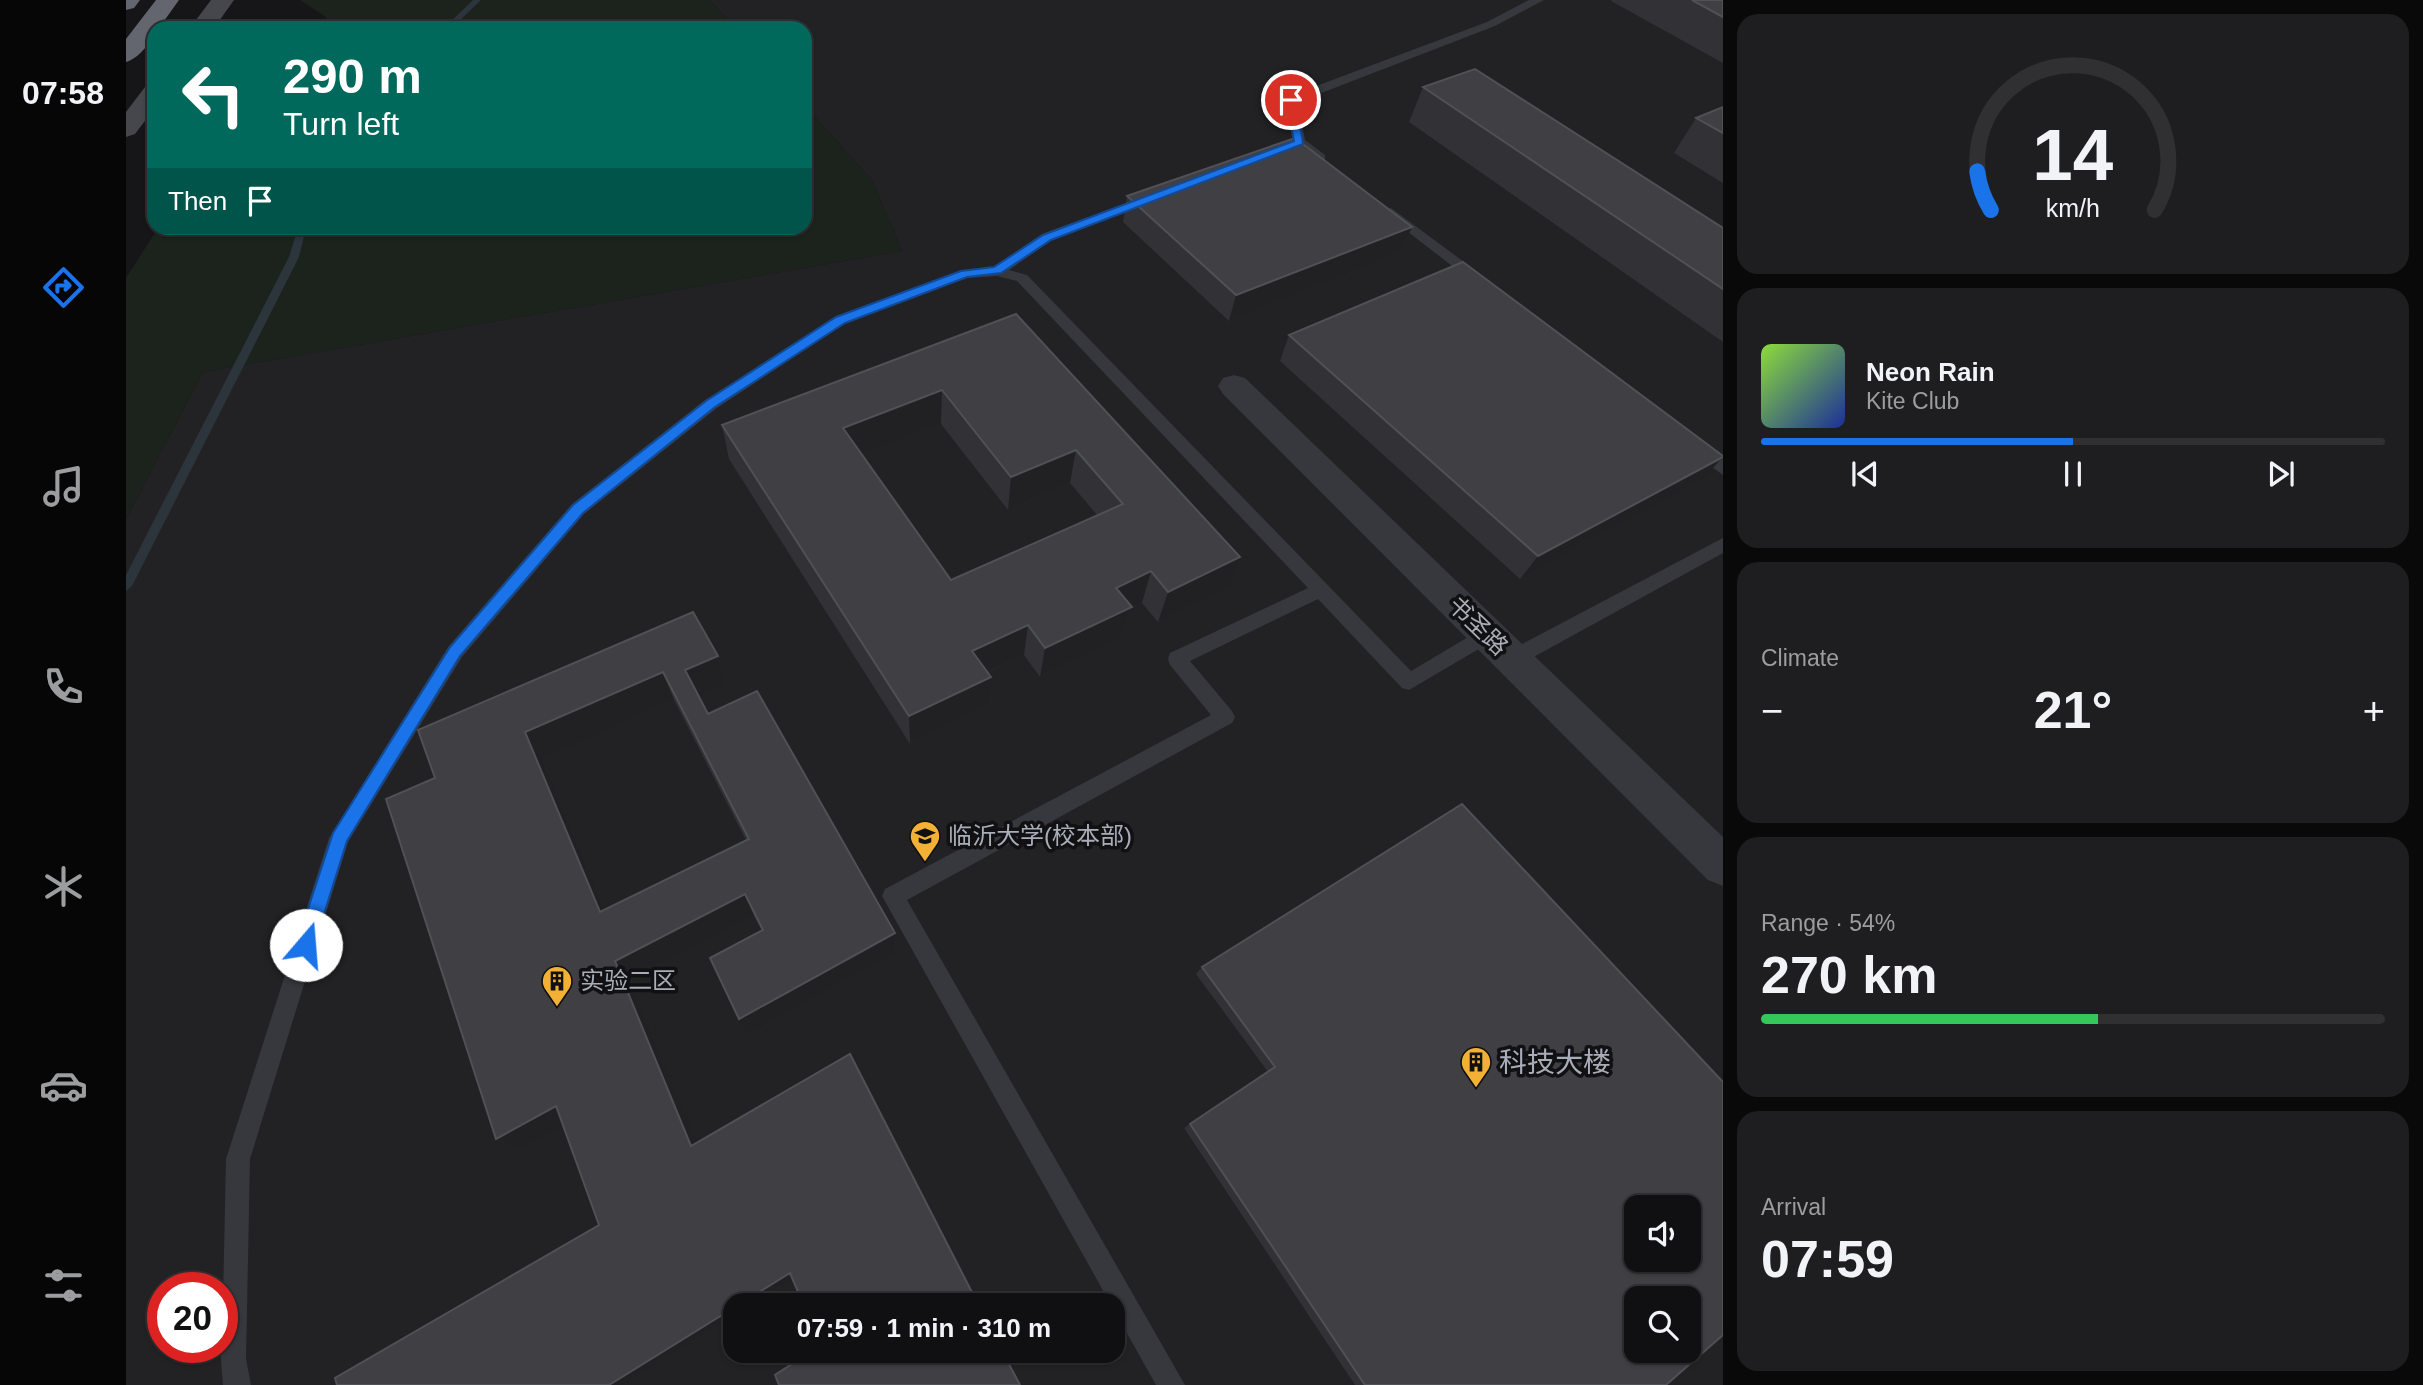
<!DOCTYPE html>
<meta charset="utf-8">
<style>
:root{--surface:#101012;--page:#1e1e20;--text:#f1f3f6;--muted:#9c9d9f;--line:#303032;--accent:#1a73e8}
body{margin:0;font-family:Helvetica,"Noto Sans SC",sans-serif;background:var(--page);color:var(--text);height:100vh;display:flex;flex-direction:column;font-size:26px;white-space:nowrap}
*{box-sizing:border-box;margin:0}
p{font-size:23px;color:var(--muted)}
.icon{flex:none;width:38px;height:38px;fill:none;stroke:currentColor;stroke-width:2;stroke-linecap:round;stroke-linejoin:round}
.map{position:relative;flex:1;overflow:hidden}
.panel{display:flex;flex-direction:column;gap:14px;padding:14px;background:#09090a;width:700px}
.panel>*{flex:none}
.guide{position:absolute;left:21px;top:21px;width:665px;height:214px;border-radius:21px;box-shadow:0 2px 5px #0004,0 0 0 2px var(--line);background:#00695c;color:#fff;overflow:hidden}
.buttons{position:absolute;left:1498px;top:1195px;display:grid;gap:14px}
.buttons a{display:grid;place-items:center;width:77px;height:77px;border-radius:14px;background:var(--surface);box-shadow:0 2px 5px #0004,0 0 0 2px var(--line);font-size:35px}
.speed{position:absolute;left:21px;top:1272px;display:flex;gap:14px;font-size:35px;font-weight:700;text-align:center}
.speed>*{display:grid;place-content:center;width:91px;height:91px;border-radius:50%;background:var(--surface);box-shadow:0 2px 5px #0004,0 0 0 2px var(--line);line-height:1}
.speed .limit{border:10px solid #d22;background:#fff;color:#111}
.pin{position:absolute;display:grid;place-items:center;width:60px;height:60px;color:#fff;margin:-30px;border:4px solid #fff;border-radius:50%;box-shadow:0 2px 7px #0007}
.me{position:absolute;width:77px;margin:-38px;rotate:18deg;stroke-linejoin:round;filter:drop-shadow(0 0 5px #0008)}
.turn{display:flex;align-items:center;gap:24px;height:147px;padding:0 21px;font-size:32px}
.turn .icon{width:91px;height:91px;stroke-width:2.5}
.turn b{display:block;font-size:49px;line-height:60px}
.then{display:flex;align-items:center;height:66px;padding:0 21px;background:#0003;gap:14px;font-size:26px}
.big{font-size:52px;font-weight:800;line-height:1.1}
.panel .card{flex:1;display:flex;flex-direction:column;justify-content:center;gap:10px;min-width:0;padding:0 24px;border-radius:21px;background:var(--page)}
.panel .dial{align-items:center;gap:0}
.dial svg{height:182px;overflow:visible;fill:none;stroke:var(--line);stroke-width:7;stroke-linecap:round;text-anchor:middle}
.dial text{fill:var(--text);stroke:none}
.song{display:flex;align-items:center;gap:21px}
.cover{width:84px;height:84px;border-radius:10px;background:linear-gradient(135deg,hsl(90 70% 55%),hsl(230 70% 35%))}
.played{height:7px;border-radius:4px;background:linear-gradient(90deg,var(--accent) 50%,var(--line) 50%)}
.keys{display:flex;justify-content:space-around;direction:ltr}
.heat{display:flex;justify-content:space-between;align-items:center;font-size:38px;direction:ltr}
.charge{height:10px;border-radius:5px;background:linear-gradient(90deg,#34c759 54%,var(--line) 0)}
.trip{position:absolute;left:597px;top:1293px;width:402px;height:70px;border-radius:21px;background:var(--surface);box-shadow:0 2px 5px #0004,0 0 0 2px var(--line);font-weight:800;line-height:70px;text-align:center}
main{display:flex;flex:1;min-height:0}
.tab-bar{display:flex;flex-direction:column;width:126px;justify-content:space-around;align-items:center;background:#060607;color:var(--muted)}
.tab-bar .icon{width:49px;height:49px}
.tab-bar .active{color:var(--accent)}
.tab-bar b{font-size:32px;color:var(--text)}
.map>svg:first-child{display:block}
.built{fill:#222225;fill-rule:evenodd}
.green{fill:#1c231d}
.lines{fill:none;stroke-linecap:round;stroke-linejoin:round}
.stream{fill:#2c353c;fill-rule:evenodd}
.lane{fill:#37383d;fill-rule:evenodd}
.street{fill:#37383d;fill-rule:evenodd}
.secondary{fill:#45474d;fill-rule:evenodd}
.highway{fill:#63666e;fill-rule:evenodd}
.wall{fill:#323236;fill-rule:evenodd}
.shaded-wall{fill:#212124}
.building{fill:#3f3f44;stroke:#4f5156;stroke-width:2;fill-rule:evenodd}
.route{fill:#1a73e8;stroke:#114b97;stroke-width:2}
.labels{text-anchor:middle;stroke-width:7;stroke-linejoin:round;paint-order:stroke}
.street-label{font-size:24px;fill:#a8adb8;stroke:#111113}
.poi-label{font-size:24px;fill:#a8adb8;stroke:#111113;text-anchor:start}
.near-poi-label{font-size:28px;fill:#a8adb8;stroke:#111113;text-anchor:start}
</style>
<main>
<nav class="tab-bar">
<b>07:58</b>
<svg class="icon active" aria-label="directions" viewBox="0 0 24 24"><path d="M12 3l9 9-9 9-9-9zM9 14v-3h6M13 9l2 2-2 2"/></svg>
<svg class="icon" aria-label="music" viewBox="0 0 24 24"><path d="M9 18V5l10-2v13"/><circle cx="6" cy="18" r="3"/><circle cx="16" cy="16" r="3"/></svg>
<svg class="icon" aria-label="phone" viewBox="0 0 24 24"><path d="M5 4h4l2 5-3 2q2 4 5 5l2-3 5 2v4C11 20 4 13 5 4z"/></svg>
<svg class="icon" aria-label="climate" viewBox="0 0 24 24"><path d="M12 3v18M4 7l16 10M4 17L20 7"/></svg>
<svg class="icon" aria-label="car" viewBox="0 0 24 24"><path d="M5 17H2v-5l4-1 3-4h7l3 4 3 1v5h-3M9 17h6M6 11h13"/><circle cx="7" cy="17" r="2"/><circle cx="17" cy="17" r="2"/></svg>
<svg class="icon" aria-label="filters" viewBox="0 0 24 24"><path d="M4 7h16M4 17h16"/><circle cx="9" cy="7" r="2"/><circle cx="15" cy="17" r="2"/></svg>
</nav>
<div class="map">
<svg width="1597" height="1385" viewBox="0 0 1597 1385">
<rect width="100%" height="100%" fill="#161618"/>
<path class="built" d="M584 0H1597V1385H0V519L77 372 776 251 746 180 679 106V28H609ZM1510 1208H1563V1260H1510ZM37 1288H96V1348H37ZM1510 1298H1563V1351H1510ZM609 1306H987V1351H609Z"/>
<path class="green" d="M174 0H584L609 28H202L200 17Z
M679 106 746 180 776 251 77 372 0 519V278L32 228H679Z"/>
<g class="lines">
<path class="stream" d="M347 0H355L326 28H318Z
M172 228H180L173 257 6 586 0 591V575L163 257Z"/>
<path class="lane" d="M1403 0H1418L1369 26 1172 102 1179 140 1199 155V161H1189L1167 142 1159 100 1161 97 1361 22Z
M1022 195 1027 196V202L926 240 883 270 901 275 1285 671 1354 630 1361 627 1368 630 1370 635 1368 640 1283 690 1276 688 1192 599 1064 661 1106 711 1109 717 1106 723 781 900 1059 1385H1030L756 896 759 889 1085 715 1044 665 1042 659 1044 653 1182 588 891 281 871 276 841 278 720 323 591 408 458 514 336 657 222 842 124 1159 120 1359 125 1385H97L94 1348H96L100 1159 203 838 322 647 446 504 579 400 710 317 834 271 867 267 916 234Z
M1265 208 1357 276 1359 279 1357 282H1347L1260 215 1258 212Z
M1570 441 1597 460V475L1564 451 1562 447Z
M1597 538V553L1393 665 1386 667 1379 665 1377 659 1379 653Z"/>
<path class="street" d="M1108 375 1119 378 1597 837V886L1582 880 1097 394 1092 386 1097 378Z"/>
<path class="secondary" d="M85 0H108L88 28H64Z
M28 85V109L9 134 0 137V112L19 87Z"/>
<path class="highway" d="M0 0H14L8 8 0 10Z
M30 0H53L33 28H28C28 41 12 59 0 62V39Z"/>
</g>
<path class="wall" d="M1486 0H1597V63L1485 1Z
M1297 87 1597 228V342L1283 122Z
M1597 107V183L1548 153 1570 118Z
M1001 196 1286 227 1274 253 1103 321 997 222Z
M890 314 1102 588 1032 622 1016 603 1005 607 997 637 914 677 898 655 862 672V705L784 744 603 459 596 425ZM815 424 882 510 944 483 972 516 825 580 737 455Z
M1163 335 1575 481 1394 579 1154 361Z
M567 612 592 656 601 685 573 697 582 714 769 933 770 953 622 1035 636 931 628 916 504 980 572 1142 667 1280 626 1306H609V1316L498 1385H211L473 1225 437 1125 393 1150 370 1139 309 778ZM548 700 620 840 479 910 417 760Z
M1076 967 1540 1385H1229L1058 1128 1142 1072 1070 974Z"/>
<path class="shaded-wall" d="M1286 227 1274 253 1103 321 1110 295Z
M816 390 815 424 720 462 717 428Z
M950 450 944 483 882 510 885 477Z
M1597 457 1575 481 1394 579 1412 556Z
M1114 557 1102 588 1032 622 1042 592Z
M1025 571 1016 603 1005 607 997 637 914 677 919 648 990 588Z
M902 625 898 655 844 680 846 651Z
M592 656 601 685 569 699 559 670Z
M537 672 548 700 417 760 489 934 474 912 399 732Z
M865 677 862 705 784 744 783 716Z
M619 894 628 916 504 980 578 1156 565 1146 489 961Z
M769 933 770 953 622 1035 613 1019Z
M430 1106 450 1118 393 1150 370 1139Z
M664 1273 672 1277 626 1306H611Z
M609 1307V1316L498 1385H483Z"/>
<path class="building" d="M1566 0H1597V17Z
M1349 69 1597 228V289L1297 87Z
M1597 107V133L1570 118Z
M1169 138 1286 227 1110 295 1001 196Z
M1337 262 1597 456V457L1412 556 1163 335Z
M890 314 1114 557 1042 592 1025 571 990 588 1006 607 919 648 902 625 846 651 865 677 783 716 596 425ZM816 390 885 477 950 450 997 504 825 580 717 428Z
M567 612 592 656 559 670 582 714 631 691 769 933 613 1019 584 958 637 930 619 894 489 961 565 1146 724 1054 853 1306H678L664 1273 611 1306H609V1307L483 1385H211L209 1378 473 1225 430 1106 370 1139 260 799 309 778 292 730ZM537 672 623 839 474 912 399 732Z
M1336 804 1597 1082V1335L1540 1385H1239L1064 1124 1149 1067 1076 967ZM1510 1208H1563V1260H1510ZM1510 1298H1563V1351H1510Z
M686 1351H876L894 1385H653L649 1375Z"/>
<path class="route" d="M1165 96 1170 100 1177 144 925 240 875 273 841 277 719 323 589 407 457 513 334 656 221 841 186 952 180 954 173 952 170 945 207 833 324 647 447 505 580 401 710 317 835 271 868 267 917 235 1168 141 1160 100Z"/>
<defs>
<g id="university-pin" transform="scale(1.575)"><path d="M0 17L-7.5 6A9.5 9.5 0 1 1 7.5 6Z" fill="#f2b134" stroke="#111113"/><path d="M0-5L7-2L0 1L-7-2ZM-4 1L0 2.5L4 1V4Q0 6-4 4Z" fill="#111"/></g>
<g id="building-pin" transform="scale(1.575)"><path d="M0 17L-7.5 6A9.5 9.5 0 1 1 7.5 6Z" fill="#f2b134" stroke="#111113"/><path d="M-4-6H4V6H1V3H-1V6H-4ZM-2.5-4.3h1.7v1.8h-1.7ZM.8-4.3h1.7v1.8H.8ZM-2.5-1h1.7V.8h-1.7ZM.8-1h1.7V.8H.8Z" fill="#111"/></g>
</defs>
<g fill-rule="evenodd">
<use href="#university-pin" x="799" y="836"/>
<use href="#building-pin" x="431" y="981"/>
<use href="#building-pin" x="1350" y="1062"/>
</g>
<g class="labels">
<g class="street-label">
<text transform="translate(1352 626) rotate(44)" y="8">书圣路</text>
</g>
<g class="poi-label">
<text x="822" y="844">临沂大学(校本部)</text>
<text x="454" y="989">实验二区</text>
</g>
<g class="near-poi-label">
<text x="1373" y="1072">科技大楼</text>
</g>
</g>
</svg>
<div class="buttons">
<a><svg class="icon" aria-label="sound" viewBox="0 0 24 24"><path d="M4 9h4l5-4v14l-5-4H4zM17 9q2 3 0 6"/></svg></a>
<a><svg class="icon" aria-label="search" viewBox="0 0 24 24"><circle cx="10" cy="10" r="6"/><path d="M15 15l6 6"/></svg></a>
</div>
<div class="speed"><div class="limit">20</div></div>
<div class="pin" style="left:1165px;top:100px;background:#d93025"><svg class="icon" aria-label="arrive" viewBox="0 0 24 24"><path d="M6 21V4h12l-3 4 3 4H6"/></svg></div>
<svg class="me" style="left:180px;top:945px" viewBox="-20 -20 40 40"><circle r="19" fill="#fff"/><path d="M0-13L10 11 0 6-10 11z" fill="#1a73e8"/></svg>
<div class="trip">07:59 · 1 min · 310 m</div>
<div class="guide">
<div class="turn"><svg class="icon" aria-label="left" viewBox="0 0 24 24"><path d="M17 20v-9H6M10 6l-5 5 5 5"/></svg><div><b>290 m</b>Turn left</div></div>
<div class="then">Then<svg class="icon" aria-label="arrive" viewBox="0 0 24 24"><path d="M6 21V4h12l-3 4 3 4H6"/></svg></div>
</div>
</div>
<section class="panel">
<div class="card dial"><svg viewBox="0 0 100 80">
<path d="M14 69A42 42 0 1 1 86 69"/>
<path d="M14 69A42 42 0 0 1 8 52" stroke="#1a73e8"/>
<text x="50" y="56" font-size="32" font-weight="700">14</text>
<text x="50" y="72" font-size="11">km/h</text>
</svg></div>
<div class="card">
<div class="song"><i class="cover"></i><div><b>Neon Rain</b><p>Kite Club</p></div></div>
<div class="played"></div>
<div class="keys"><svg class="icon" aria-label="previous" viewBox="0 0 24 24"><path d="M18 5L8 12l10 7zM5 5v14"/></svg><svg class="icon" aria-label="pause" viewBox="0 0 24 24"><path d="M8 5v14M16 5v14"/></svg><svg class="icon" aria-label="next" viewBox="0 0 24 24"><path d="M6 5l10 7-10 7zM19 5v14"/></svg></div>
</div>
<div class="card"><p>Climate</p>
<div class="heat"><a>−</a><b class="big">21°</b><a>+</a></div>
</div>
<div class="card"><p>Range · 54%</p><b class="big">270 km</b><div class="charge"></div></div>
<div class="card"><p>Arrival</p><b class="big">07:59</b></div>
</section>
</main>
